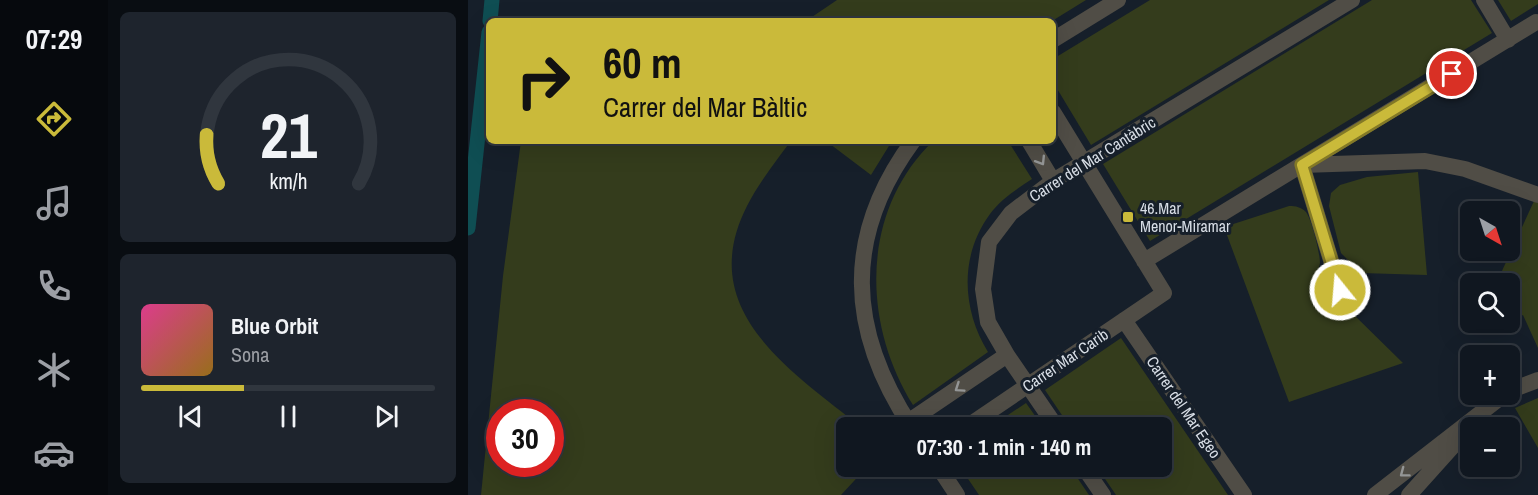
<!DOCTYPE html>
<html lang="es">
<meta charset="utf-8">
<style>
:root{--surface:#101720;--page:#1e242d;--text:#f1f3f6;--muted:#9c9fa5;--line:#30363e;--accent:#caba3a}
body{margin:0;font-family:"Archivo Narrow",sans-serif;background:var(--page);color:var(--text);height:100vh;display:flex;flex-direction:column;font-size:22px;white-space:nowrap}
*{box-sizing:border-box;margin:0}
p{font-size:20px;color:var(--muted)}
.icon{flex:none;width:33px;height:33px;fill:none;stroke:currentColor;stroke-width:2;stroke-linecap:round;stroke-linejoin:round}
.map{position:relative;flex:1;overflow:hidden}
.details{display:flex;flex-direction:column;gap:12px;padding:12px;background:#090d12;width:360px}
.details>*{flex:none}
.hud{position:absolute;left:18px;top:18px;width:570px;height:126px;border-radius:9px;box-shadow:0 6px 24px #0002,0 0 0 2px var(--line);background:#caba3a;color:#111;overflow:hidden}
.needle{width:39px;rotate:141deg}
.tools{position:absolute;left:992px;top:201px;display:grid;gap:12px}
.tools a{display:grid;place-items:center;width:60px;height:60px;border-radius:9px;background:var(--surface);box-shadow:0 6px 24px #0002,0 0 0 2px var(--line);font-size:30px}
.speed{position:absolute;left:18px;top:399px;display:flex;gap:12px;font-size:30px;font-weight:700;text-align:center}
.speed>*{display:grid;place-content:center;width:78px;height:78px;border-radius:50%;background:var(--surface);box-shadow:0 6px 24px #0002,0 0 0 2px var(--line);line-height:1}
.speed .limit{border:9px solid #d22;background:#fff;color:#111}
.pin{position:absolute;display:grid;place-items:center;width:51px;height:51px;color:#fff;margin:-26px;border:3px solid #fff;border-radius:50%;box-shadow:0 2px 6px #0007}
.me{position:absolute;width:66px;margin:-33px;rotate:343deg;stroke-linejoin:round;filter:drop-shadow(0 0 4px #0008)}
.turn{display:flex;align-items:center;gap:21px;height:126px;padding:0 18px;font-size:27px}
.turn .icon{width:78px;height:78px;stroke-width:2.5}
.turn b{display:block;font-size:42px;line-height:51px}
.details .card{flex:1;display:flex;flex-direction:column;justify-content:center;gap:9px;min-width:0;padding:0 21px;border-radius:9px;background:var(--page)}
.details .dial{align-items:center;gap:0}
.dial svg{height:156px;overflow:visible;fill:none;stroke:var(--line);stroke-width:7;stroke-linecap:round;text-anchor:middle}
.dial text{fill:var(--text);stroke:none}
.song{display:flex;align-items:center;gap:18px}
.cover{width:72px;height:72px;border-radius:9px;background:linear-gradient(135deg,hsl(330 70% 55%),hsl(40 70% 35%))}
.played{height:6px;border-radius:3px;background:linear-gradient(90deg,var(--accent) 35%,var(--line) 35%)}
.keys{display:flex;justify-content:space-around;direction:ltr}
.trip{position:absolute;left:368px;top:417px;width:336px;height:60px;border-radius:9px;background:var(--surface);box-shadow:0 6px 24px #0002,0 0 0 2px var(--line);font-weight:700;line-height:60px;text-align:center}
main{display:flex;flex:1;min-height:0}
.dock{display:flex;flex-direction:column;width:108px;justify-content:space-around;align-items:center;background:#06090d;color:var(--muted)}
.dock .icon{width:42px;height:42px}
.dock .on{color:var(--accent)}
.dock b{font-size:27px;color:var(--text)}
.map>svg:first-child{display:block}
.green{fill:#343c1c;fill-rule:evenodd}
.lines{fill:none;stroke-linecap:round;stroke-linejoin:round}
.canal{stroke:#0f4e53;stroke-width:15}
.minor{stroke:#504d46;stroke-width:16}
.oneway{stroke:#949696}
.route-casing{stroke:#837926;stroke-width:15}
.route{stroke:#caba3a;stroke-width:10}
.poi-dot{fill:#caba3a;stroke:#161f2a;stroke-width:2}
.labels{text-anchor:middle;stroke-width:6;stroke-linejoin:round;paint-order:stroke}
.street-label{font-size:16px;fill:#d8dee6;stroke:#161f2a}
.poi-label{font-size:16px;fill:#d8dee6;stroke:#161f2a;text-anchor:start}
</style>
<main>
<nav class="dock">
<b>07:29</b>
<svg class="icon on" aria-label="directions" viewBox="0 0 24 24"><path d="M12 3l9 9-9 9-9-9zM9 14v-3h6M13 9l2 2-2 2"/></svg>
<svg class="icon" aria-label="music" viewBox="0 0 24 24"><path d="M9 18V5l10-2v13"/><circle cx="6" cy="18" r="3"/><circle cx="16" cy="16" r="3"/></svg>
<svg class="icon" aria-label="phone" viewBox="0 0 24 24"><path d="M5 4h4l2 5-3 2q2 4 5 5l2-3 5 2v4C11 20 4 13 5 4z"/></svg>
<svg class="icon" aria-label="climate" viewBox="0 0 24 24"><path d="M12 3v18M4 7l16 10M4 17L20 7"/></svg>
<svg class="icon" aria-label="car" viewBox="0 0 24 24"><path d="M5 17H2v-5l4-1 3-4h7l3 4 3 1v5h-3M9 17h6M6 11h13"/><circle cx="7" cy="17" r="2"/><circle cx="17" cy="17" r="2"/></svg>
</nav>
<section class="details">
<div class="card dial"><svg viewBox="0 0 100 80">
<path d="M14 69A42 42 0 1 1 86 69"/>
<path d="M14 69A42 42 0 0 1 8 44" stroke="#caba3a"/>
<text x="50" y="56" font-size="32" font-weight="700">21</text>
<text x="50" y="72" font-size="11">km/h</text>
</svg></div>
<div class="card">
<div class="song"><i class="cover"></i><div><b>Blue Orbit</b><p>Sona</p></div></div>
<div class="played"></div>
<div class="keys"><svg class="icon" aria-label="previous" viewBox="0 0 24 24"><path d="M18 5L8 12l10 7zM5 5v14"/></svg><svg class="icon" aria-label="pause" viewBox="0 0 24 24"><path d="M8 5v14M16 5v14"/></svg><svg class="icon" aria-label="next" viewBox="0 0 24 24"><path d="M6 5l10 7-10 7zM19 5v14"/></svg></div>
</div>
</section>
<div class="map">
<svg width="1070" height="495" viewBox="0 0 1070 495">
<rect width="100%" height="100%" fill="#161f2a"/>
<path class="green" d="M369 0H618L584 21H338Z
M682 0H861L623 145 585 82V59Z
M904 0H1003L1024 33 682 241 635 164Z
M1030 0H1070V4L1043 21Z
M53 141H323C307 162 291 183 279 206 226 310 322 370 393 427L378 428V466L399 467 373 495H13L35 276ZM32 412H82V464H32Z
M358 141H424L403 175Z
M465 141H540L564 179C549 189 533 199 522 214 491 256 494 310 520 352L445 405C394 323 392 212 465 141Z
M950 172 959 275 893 273 873 253 861 206 863 193 872 185 899 177Z
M1066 201 1070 203V348L1055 315 1041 321V284H1028Z
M821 206C828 206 833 207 838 212 844 220 852 253 852 263 851 271 845 277 845 285 844 306 863 315 881 310L935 363 821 402 756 227Z
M653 338 760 495H648L629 467 693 466V428L602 427 577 390Z
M1070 398V448L1047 408Z
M558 403 575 427H522Z
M492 467H602L621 495H511Z"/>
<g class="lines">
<path class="canal" d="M22 21 24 0
M0 228 21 32"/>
<path class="minor" d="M1016 0 1040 40
M585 40 650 0
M561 141 585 181
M676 261 1068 22
M872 290 834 165 957 161 997 169 1070 195
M656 320 776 495
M1041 391 1070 380
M440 422 539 355
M444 428C379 330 375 236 445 141
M497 428 696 293 585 112
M589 428 539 355 520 322 515 289 521 242 543 213 585 181 884 0
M470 466 489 495
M615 466 635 495
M907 495 1037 394
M941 495 986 445"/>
</g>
<defs><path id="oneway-chevron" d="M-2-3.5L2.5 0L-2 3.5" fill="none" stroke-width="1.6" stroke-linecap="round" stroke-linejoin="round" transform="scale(1.5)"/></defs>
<g class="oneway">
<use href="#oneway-chevron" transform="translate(573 161) rotate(58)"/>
<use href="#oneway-chevron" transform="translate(491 388) rotate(146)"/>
<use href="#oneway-chevron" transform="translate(936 473) rotate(143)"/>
</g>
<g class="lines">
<g class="route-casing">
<path id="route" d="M872 290 834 165 984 74"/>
</g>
<use href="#route" class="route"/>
</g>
<rect class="poi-dot" x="654" y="211" width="12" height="12" rx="3"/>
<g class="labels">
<g class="street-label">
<text transform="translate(624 159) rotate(-32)" y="6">Carrer del Mar Cantàbric</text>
<text transform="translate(597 360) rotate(-34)" y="6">Carrer Mar Carib</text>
<text transform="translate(716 407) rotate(56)" y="6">Carrer del Mar Egeo</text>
</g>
<g class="poi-label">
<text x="672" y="214">46.Mar<tspan x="672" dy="18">Menor-Miramar</tspan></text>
</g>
</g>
</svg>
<div class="tools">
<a><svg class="needle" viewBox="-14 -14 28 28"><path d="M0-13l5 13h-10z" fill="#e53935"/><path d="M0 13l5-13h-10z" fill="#9c9fa5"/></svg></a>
<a><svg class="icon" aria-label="search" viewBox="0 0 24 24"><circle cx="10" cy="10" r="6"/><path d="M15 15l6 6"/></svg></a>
<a>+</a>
<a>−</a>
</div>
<div class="speed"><div class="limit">30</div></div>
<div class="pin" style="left:984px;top:74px;background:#d93025"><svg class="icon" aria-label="arrive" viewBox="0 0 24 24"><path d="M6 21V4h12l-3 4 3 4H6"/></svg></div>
<svg class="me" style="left:872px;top:290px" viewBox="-20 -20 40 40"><circle r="17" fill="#caba3a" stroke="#fff" stroke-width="3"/><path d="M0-11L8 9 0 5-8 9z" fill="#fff"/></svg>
<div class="trip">07:30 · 1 min · 140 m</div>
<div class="hud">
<div class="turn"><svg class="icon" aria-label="right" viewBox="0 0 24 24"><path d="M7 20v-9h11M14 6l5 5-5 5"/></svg><div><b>60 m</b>Carrer del Mar Bàltic</div></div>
</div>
</div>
</main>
